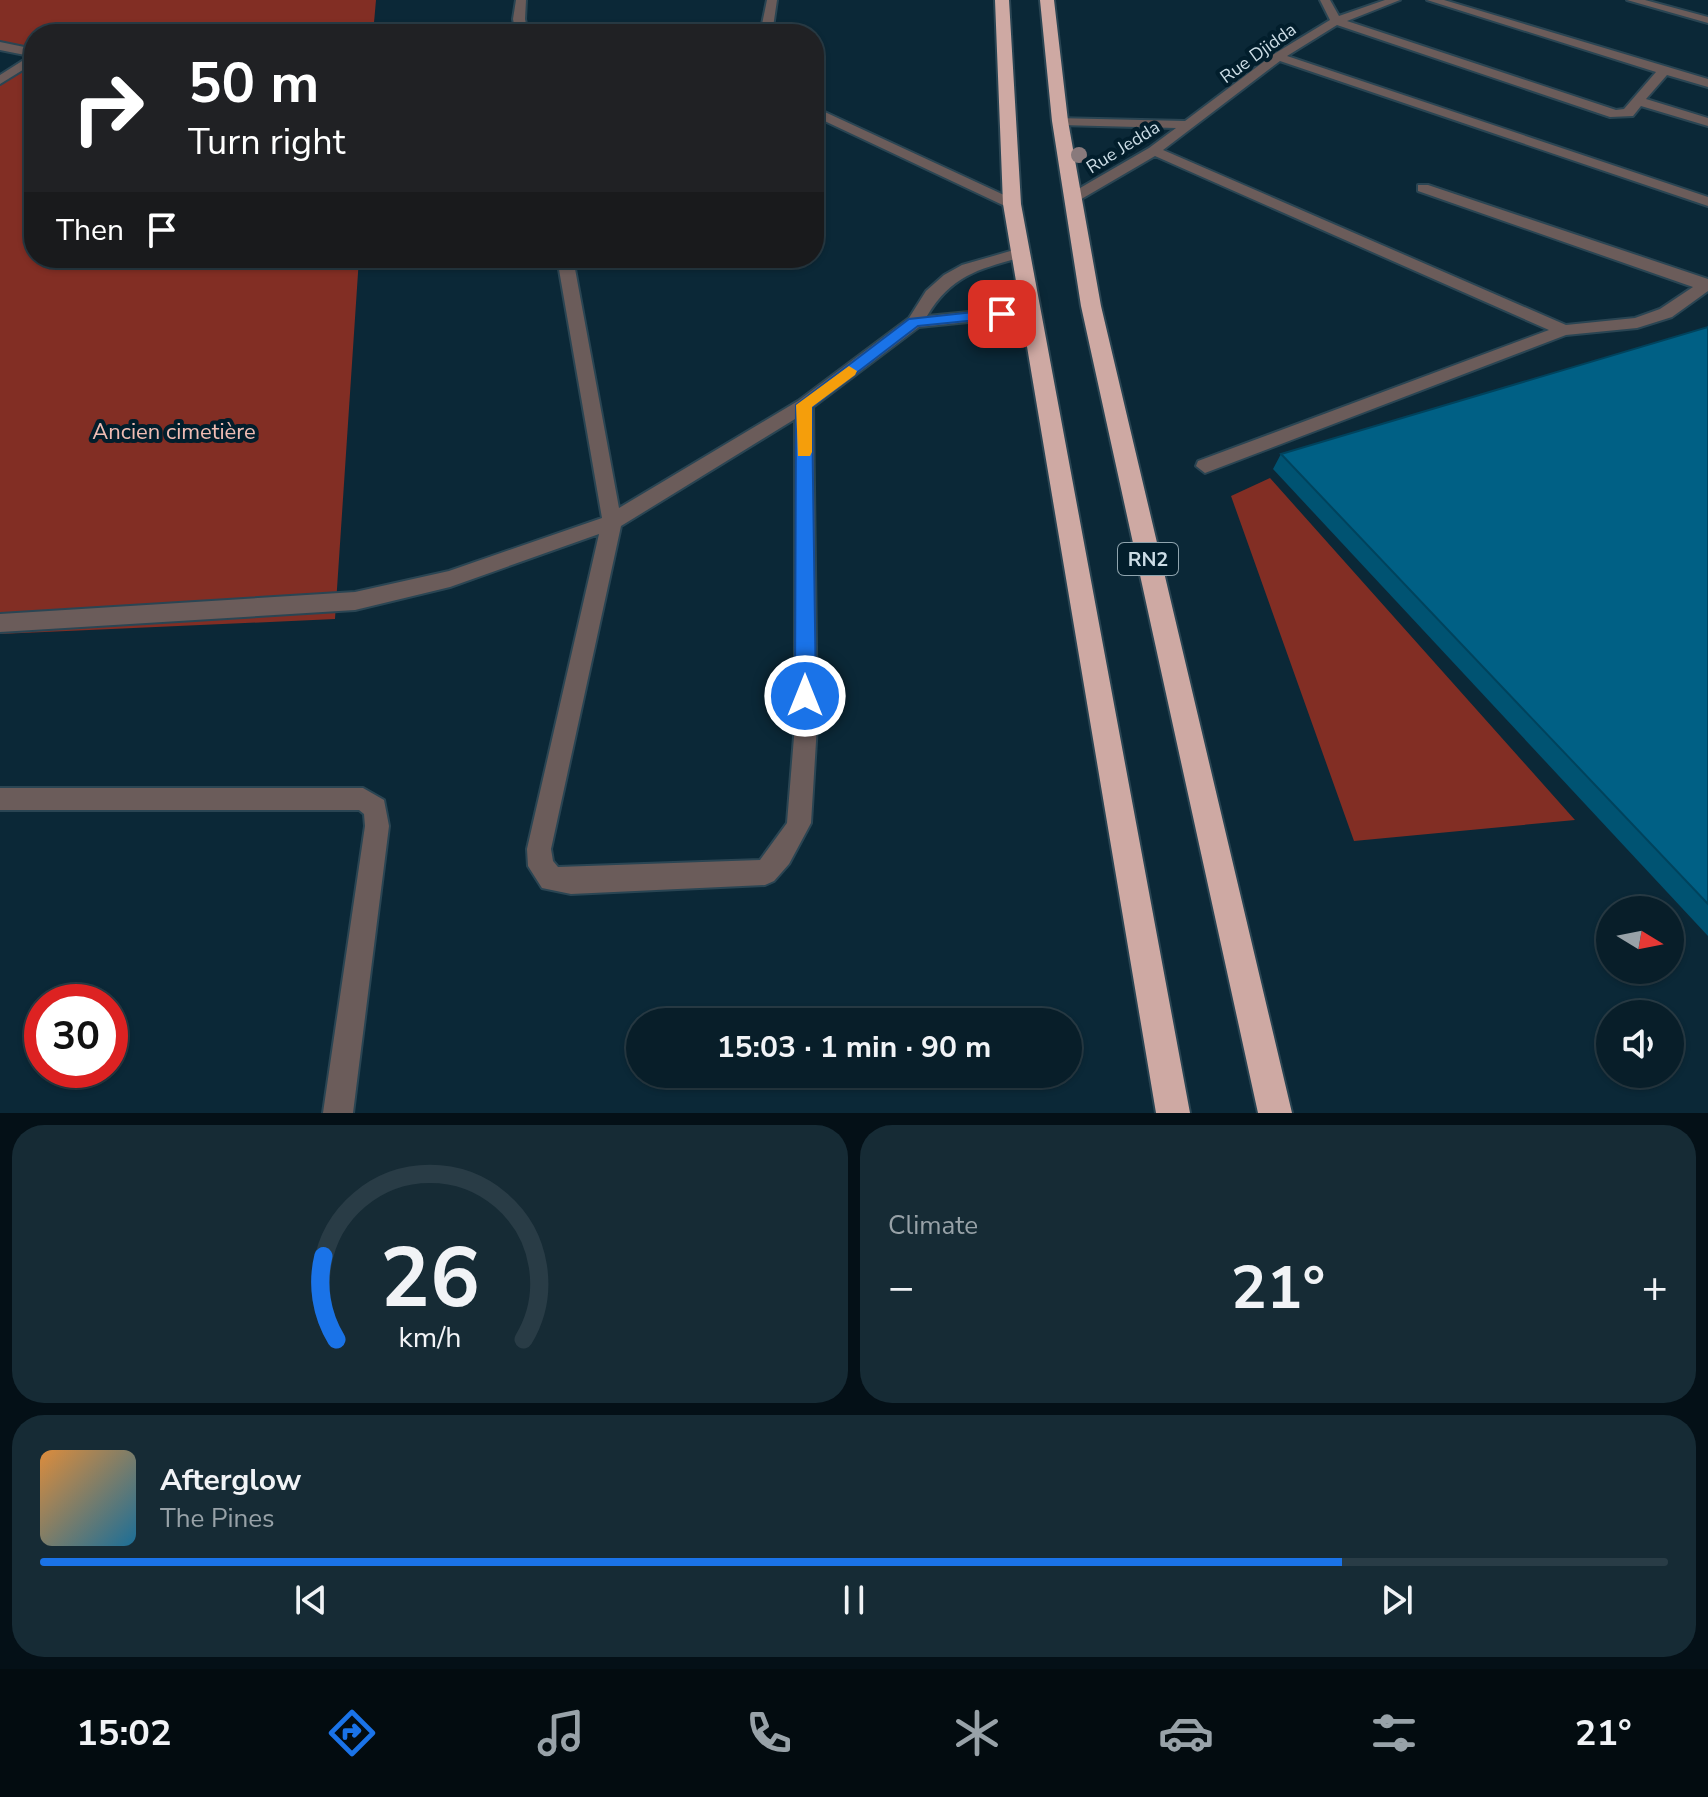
<!DOCTYPE html>
<meta charset="utf-8">
<style>
:root{--surface:#081e29;--page:#162b35;--text:#f1f3f6;--muted:#98a2a8;--line:#293c46;--accent:#1a73e8}
body{margin:0;font-family:"Nunito Sans",sans-serif;background:var(--page);color:var(--text);height:100vh;display:flex;flex-direction:column;font-size:30px;white-space:nowrap}
*{box-sizing:border-box;margin:0}
p{font-size:26px;color:var(--muted)}
.icon{flex:none;width:44px;height:44px;fill:none;stroke:currentColor;stroke-width:2;stroke-linecap:round;stroke-linejoin:round}
.map{position:relative;height:1113px;overflow:hidden}
.drawer{display:flex;flex-direction:column;gap:12px;padding:12px;background:#041017;flex:1}
.drawer>*{flex:none}
.hud{position:absolute;left:24px;top:24px;width:800px;height:244px;border-radius:32px;box-shadow:0 2px 6px #0004,0 0 0 2px var(--line);background:#202124;color:#fff;overflow:hidden}
.needle{width:52px;rotate:100deg}
.buttons{position:absolute;left:1596px;top:896px;display:grid;gap:16px}
.buttons a{display:grid;place-items:center;width:88px;height:88px;border-radius:50%;background:var(--surface);box-shadow:0 2px 6px #0004,0 0 0 2px var(--line);font-size:40px}
.speed{position:absolute;left:24px;top:984px;display:flex;gap:16px;font-size:40px;font-weight:700;text-align:center}
.speed>*{display:grid;place-content:center;width:104px;height:104px;border-radius:50%;background:var(--surface);box-shadow:0 2px 6px #0004,0 0 0 2px var(--line);line-height:1}
.speed .limit{border:12px solid #d22;background:#fff;color:#111}
.pin{position:absolute;display:grid;place-items:center;width:68px;height:68px;color:#fff;margin:-34px;border-radius:16px;box-shadow:0 4px 12px #0006}
.me{position:absolute;width:88px;margin:-44px;rotate:0deg;stroke-linejoin:round;filter:drop-shadow(0 0 6px #0008)}
.turn{display:flex;align-items:center;gap:28px;height:168px;padding:0 32px;font-size:36px}
.turn .icon{width:104px;height:104px;stroke-width:2.5}
.turn b{display:block;font-size:56px;line-height:68px}
.then{display:flex;align-items:center;height:76px;padding:0 32px;background:#0003;gap:16px;font-size:30px}
.big{font-size:60px;font-weight:700;line-height:1.1}
.drawer .card{flex:1;display:flex;flex-direction:column;justify-content:center;gap:12px;min-width:0;padding:0 28px;border-radius:32px;background:var(--page)}
.drawer .dial{align-items:center;gap:0}
.dial svg{height:208px;overflow:visible;fill:none;stroke:var(--line);stroke-width:7;stroke-linecap:round;text-anchor:middle}
.dial text{fill:var(--text);stroke:none}
.song{display:flex;align-items:center;gap:24px}
.cover{width:96px;height:96px;border-radius:12px;background:linear-gradient(135deg,hsl(30 70% 55%),hsl(200 70% 35%))}
.played{height:8px;border-radius:4px;background:linear-gradient(90deg,var(--accent) 80%,var(--line) 80%)}
.keys{display:flex;justify-content:space-around;direction:ltr}
.heat{display:flex;justify-content:space-between;align-items:center;font-size:44px;direction:ltr}
.drawer .tiles{flex:1;display:grid;gap:12px;grid-template-columns:1fr 1fr}
.card:last-child{grid-column:span 2}
.trip{position:absolute;left:626px;top:1008px;width:456px;height:80px;border-radius:40px;background:var(--surface);box-shadow:0 2px 6px #0004,0 0 0 2px var(--line);font-weight:700;line-height:80px;text-align:center}
.dock{display:flex;height:128px;justify-content:space-around;align-items:center;background:#030c10;color:var(--muted)}
.dock .icon{width:56px;height:56px}
.dock .selected{color:var(--accent)}
.dock b{font-size:36px;color:var(--text)}
.map>svg:first-child{display:block}
.green{fill:#822e24}
.lines{fill:none;stroke-linecap:round;stroke-linejoin:round}
.minor-casing{stroke:#2a4553;stroke-width:4}
.highway-casing{stroke:#2a4553;stroke-width:4}
.minor{fill:#6b5c5a;fill-rule:evenodd}
.highway{fill:#cea9a3;fill-rule:evenodd}
.tree{fill:#897a7c}
.wall{fill:#005372}
.building{fill:#006085;stroke:#00435d;stroke-width:2}
.route{fill:#1a73e8;stroke:#114b97;stroke-width:2}
.slow{fill:#f59e0b}
.labels{text-anchor:middle;stroke-width:8;stroke-linejoin:round;paint-order:stroke}
.far-street-label{font-size:18px;fill:#ccdde6;stroke:#021e2c}
.shield{fill:#021e2c;stroke:#8fa4ae;stroke-width:2}
.shield-label{font-size:20px;font-weight:bold;fill:#ccdde6}
.park-label{font-size:22px;fill:#f0bdb4;stroke:#021e2c}
</style>
<div class="map">
<svg width="1708" height="1113" viewBox="0 0 1708 1113">
<rect width="100%" height="100%" fill="#0b2837"/>
<path class="green" d="M0 0H376L373 34H34V58L0 50Z
M34 61V258H359L335 619 0 634V82Z
M1270 478 1575 820 1354 841 1231 496Z"/>
<g class="lines">
<g class="minor-casing">
<path id="minor" d="M516 0H526L525 19 528 34H516L513 19Z
M767 0H777L772 34H760Z
M1320 0H1330L1339 16 1385 0H1400L1347 21 1616 110 1624 109 1656 72 1427 0H1444L1708 79V87L1667 75 1646 99 1708 118V126L1641 106 1633 116 1610 117 1337 25 1287 56 1708 197V206L1280 61 1163 150 1566 325 1635 318 1660 309 1693 287 1418 191V185H1428L1708 279V291L1672 317 1637 328 1566 335 1205 473 1196 466 1198 461 1549 330 1155 156 1078 201H1068V195L1149 148 1176 128 1060 125 1054 121 1055 118 1185 121 1274 54 1330 20Z
M1627 0H1645L1708 17V23Z
M0 42 34 49V63L0 84V75L30 56 0 50Z
M814 107 1017 201 1019 204 1012 208 1007 207 814 116Z
M1021 248 1026 250V256C981 269 953 273 927 316L1031 306 1037 307V315L919 327 813 407 817 725 811 823 789 864 774 881 765 885 571 894 542 888 528 866 527 849 599 534 450 587 355 610 0 632V614L355 592 449 571 602 518 557 258H573L619 508 798 401 909 318 926 291 944 275 962 265ZM795 419V725L787 823 760 860 558 867 553 861 551 849 621 526Z
M0 788H363L384 800 389 826 353 1113H323L365 826 364 814 359 810H0Z"/>
</g>
<g class="highway-casing">
<path id="highway" d="M995 0H1009L1021 204 1190 1113H1156L1003 204Z
M1040 0H1054L1068 121 1101 306 1292 1113H1258L1081 306 1052 121Z"/>
</g>
<use href="#minor" class="minor"/>
<use href="#highway" class="highway"/>
</g>
<circle class="tree" cx="1079" cy="155" r="8"/>
<path class="wall" d="M1708 327V936L1273 469 1281 454Z"/>
<path class="building" d="M1708 327V904L1281 454Z"/>
<path class="route" d="M1002 309 1010 314 1007 317 918 326 812 407 816 696 813 702 805 705 798 702 795 696 796 405 909 319Z"/>
<path class="slow" d="M849 366 857 371 855 375 812 407V452L810 456H798L796 405Z"/>
<g class="labels">
<g class="far-street-label">
<text transform="translate(1258 53) rotate(-36)" y="6">Rue Djidda</text>
<text transform="translate(1123 147) rotate(-32)" y="6">Rue Jedda</text>
</g>
<rect class="shield" x="1118" y="543" width="60" height="32" rx="6"/>
<g class="shield-label">
<text x="1148" y="566">RN2</text>
</g>
<g class="park-label">
<text x="174" y="439">Ancien cimetière</text>
</g>
</g>
</svg>
<div class="buttons">
<a><svg class="needle" viewBox="-14 -14 28 28"><path d="M0-13l5 13h-10z" fill="#e53935"/><path d="M0 13l5-13h-10z" fill="#98a2a8"/></svg></a>
<a><svg class="icon" aria-label="sound" viewBox="0 0 24 24"><path d="M4 9h4l5-4v14l-5-4H4zM17 9q2 3 0 6"/></svg></a>
</div>
<div class="speed"><div class="limit">30</div></div>
<div class="pin" style="left:1002px;top:314px;background:#d93025"><svg class="icon" aria-label="arrive" viewBox="0 0 24 24"><path d="M6 21V4h12l-3 4 3 4H6"/></svg></div>
<svg class="me" style="left:805px;top:696px" viewBox="-20 -20 40 40"><circle r="17" fill="#1a73e8" stroke="#fff" stroke-width="3"/><path d="M0-11L8 9 0 5-8 9z" fill="#fff"/></svg>
<div class="trip">15:03 · 1 min · 90 m</div>
<div class="hud">
<div class="turn"><svg class="icon" aria-label="right" viewBox="0 0 24 24"><path d="M7 20v-9h11M14 6l5 5-5 5"/></svg><div><b>50 m</b>Turn right</div></div>
<div class="then">Then<svg class="icon" aria-label="arrive" viewBox="0 0 24 24"><path d="M6 21V4h12l-3 4 3 4H6"/></svg></div>
</div>
</div>
<section class="drawer">
<div class="tiles">
<div class="card dial"><svg viewBox="0 0 100 80">
<path d="M14 69A42 42 0 1 1 86 69"/>
<path d="M14 69A42 42 0 0 1 9 37" stroke="#1a73e8"/>
<text x="50" y="56" font-size="32" font-weight="700">26</text>
<text x="50" y="72" font-size="11">km/h</text>
</svg></div>
<div class="card"><p>Climate</p>
<div class="heat"><a>−</a><b class="big">21°</b><a>+</a></div>
</div>
<div class="card">
<div class="song"><i class="cover"></i><div><b>Afterglow</b><p>The Pines</p></div></div>
<div class="played"></div>
<div class="keys"><svg class="icon" aria-label="previous" viewBox="0 0 24 24"><path d="M18 5L8 12l10 7zM5 5v14"/></svg><svg class="icon" aria-label="pause" viewBox="0 0 24 24"><path d="M8 5v14M16 5v14"/></svg><svg class="icon" aria-label="next" viewBox="0 0 24 24"><path d="M6 5l10 7-10 7zM19 5v14"/></svg></div>
</div>
</div>
</section>
<nav class="dock">
<b>15:02</b>
<svg class="icon selected" aria-label="directions" viewBox="0 0 24 24"><path d="M12 3l9 9-9 9-9-9zM9 14v-3h6M13 9l2 2-2 2"/></svg>
<svg class="icon" aria-label="music" viewBox="0 0 24 24"><path d="M9 18V5l10-2v13"/><circle cx="6" cy="18" r="3"/><circle cx="16" cy="16" r="3"/></svg>
<svg class="icon" aria-label="phone" viewBox="0 0 24 24"><path d="M5 4h4l2 5-3 2q2 4 5 5l2-3 5 2v4C11 20 4 13 5 4z"/></svg>
<svg class="icon" aria-label="climate" viewBox="0 0 24 24"><path d="M12 3v18M4 7l16 10M4 17L20 7"/></svg>
<svg class="icon" aria-label="car" viewBox="0 0 24 24"><path d="M5 17H2v-5l4-1 3-4h7l3 4 3 1v5h-3M9 17h6M6 11h13"/><circle cx="7" cy="17" r="2"/><circle cx="17" cy="17" r="2"/></svg>
<svg class="icon" aria-label="filters" viewBox="0 0 24 24"><path d="M4 7h16M4 17h16"/><circle cx="9" cy="7" r="2"/><circle cx="15" cy="17" r="2"/></svg>
<b>21°</b>
</nav>
